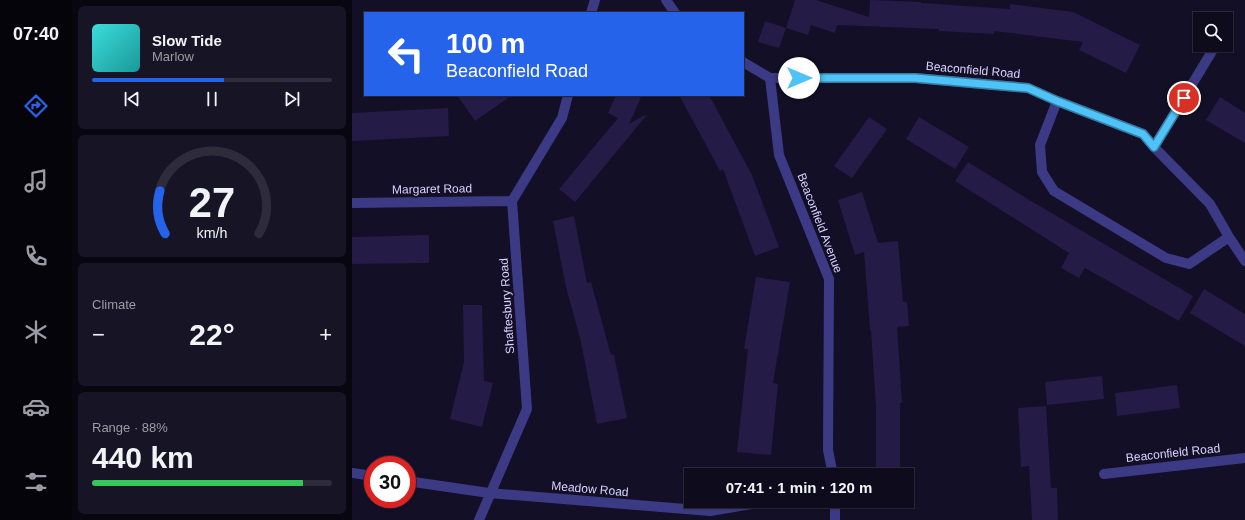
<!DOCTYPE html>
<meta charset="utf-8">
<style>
:root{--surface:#0e0b1c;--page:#171425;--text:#f1f3f6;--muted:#9b9ba3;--line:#2e2b3b;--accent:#2563eb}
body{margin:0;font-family:Arial,sans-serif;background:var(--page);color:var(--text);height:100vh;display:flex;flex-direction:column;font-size:15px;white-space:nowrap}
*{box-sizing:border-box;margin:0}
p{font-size:13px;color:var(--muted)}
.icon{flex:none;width:22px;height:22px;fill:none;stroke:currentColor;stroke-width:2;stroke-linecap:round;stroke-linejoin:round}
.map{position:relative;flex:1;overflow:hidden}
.side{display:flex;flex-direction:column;gap:6px;padding:6px;background:#08060f;width:280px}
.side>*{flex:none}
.hud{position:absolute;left:12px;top:12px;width:380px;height:84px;border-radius:0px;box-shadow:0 1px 3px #0004,0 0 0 1px var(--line);background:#2563eb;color:#fff;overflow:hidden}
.buttons{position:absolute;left:841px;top:12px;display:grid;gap:8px}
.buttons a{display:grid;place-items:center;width:40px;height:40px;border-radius:0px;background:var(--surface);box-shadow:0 1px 3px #0004,0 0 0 1px var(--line);font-size:20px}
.speed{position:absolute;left:12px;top:456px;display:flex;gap:8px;font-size:20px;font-weight:700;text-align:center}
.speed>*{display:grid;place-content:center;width:52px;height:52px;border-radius:50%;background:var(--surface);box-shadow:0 1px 3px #0004,0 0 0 1px var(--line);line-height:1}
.speed .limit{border:6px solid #d22;background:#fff;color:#111}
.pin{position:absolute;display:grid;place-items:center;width:34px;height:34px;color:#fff;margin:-17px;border:2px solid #fff;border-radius:50%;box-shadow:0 1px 4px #0007}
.me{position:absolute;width:44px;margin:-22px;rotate:90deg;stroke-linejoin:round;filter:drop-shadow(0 0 3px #0008)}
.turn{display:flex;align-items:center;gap:14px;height:84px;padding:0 16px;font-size:18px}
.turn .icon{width:52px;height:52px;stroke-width:2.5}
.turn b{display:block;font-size:28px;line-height:34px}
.big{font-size:30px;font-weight:600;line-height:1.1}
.side .card{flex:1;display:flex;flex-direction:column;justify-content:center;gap:6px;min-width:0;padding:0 14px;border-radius:6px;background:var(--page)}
.side .dial{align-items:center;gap:0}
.dial svg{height:104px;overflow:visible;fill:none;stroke:var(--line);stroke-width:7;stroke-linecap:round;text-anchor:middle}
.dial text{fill:var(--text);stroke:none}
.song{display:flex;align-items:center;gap:12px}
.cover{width:48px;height:48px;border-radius:6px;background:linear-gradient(135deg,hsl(180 70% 55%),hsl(180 70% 35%))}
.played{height:4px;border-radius:2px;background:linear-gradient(90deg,var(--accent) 55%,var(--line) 55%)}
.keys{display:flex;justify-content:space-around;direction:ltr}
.heat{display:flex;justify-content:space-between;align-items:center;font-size:22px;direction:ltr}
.charge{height:6px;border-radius:3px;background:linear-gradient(90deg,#34c759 88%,var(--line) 0)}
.trip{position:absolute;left:332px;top:468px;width:230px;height:40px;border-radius:0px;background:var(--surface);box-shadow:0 1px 3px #0004,0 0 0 1px var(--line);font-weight:600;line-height:40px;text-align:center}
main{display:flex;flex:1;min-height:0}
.tabs{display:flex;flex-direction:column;width:72px;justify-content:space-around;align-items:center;background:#06040b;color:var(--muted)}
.tabs .icon{width:28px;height:28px}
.tabs .on{color:var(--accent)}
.tabs b{font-size:18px;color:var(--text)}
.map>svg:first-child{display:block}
.building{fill:#241b47}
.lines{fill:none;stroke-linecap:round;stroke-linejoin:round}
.minor{stroke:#3d3a85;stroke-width:10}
.route-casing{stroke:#337fa1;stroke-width:10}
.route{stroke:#4fc3f7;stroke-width:7}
.labels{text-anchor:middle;stroke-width:4;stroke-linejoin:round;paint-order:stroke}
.street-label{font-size:12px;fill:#d9d4ff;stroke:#130f26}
</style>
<main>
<nav class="tabs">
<b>07:40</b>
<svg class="icon on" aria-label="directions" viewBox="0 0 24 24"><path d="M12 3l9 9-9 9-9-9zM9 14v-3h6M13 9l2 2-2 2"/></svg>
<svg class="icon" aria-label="music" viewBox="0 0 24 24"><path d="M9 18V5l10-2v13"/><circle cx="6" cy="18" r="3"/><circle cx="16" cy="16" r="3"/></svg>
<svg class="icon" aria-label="phone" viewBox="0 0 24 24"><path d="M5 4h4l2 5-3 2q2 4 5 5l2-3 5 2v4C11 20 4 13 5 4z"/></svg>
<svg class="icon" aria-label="climate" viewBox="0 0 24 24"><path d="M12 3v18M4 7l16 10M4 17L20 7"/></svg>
<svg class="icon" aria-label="car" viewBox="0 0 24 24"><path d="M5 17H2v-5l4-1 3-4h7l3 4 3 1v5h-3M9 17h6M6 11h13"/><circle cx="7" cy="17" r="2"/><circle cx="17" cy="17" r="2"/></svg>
<svg class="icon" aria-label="filters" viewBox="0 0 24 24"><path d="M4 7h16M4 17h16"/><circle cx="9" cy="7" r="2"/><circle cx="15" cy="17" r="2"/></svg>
</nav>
<section class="side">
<div class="card">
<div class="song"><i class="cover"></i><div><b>Slow Tide</b><p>Marlow</p></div></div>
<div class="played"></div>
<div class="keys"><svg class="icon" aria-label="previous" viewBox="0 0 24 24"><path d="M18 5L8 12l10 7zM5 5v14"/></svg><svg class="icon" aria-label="pause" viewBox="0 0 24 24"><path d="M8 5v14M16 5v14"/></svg><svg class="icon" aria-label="next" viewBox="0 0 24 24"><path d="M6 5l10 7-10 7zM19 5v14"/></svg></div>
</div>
<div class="card dial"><svg viewBox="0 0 100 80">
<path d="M14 69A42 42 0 1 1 86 69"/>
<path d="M14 69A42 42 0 0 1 10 36" stroke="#2563eb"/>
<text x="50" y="56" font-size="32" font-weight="700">27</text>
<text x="50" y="72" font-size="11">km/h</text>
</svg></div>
<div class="card"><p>Climate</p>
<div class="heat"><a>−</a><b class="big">22°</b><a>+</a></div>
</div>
<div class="card"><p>Range · 88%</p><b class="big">440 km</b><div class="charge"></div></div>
</section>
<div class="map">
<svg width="893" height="520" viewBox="0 0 893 520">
<rect width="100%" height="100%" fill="#130f26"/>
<path class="building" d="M443 0H464L517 17 518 0 569 2V3L658 9V4L721 12 788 45 774 73 727 50 731 42 642 31V34L587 31V29L485 25 483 33 459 25 456 35 434 28Z
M413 21 434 28 427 48 406 42Z
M105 95H160L123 121Z
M264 95H290L277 124 293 115 294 116 223 202 207 189 266 118 256 113Z
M327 95H357L400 175 427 247 403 256 371 169 368 171Z
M868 97 893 113V143L854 120Z
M96 108 97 136 0 141V113Z
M517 117 535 129 500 178 482 166Z
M567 117 617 147 603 169 554 139Z
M616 162 674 198 841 296 827 321 733 268 727 278 709 268 717 253 603 181Z
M510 192 526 243 546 241 551 302H555L557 326 545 327 550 403H548V475H524V408L519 330H518L512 252 503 255 486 200Z
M222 216 235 283 239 282 259 355H262L275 418 245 424 229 342 214 287 201 221Z
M77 235V263L0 264V237Z
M404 277 438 282 421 383 426 384 419 455 385 452 396 349H392Z
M852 289 893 314V346L838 313Z
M111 305H130L132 381 141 383 130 427 98 419 112 362Z
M750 376 752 399 695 405 693 382Z
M825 385 828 408 765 416 763 393Z
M694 406 699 488H705L706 520H680L677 466 669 467 666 408Z"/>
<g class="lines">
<path class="minor" d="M314 0 323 13
M239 13 243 0
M391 62 418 78H563L676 88 705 101 791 134 802 147 858 204 877 237 893 261
M418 78 427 155 477 279 476 450 481 475
M705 101 688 145 690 172 702 191 814 258 837 264 877 237
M802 147 862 48
M0 203 160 201
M0 473 21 476
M752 474 893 458
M55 481 137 493 358 511 418 501
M127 520 175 409 160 201 210 118 216 95
M483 520V501"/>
</g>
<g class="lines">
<g class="route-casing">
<path id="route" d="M447 78H563L676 88 705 101 791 134 802 147 832 98"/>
</g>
<use href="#route" class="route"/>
</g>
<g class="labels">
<g class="street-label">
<text transform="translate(621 70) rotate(5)" y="4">Beaconfield Road</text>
<text transform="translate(80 189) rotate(-1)" y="4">Margaret Road</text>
<text transform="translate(468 223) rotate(69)" y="4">Beaconfield Avenue</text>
<text transform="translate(155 306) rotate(-94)" y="4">Shaftesbury Road</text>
<text transform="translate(821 453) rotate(-6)" y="4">Beaconfield Road</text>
<text transform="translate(238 489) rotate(5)" y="4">Meadow Road</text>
</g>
</g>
</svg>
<div class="buttons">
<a><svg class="icon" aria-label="search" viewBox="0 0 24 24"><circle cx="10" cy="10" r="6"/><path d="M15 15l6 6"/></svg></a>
</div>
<div class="speed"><div class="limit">30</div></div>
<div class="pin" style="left:832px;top:98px;background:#d93025"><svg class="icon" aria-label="arrive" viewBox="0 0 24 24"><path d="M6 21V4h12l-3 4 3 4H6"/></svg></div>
<svg class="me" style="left:447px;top:78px" viewBox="-20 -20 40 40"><circle r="19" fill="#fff"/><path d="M0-13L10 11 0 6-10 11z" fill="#4fc3f7"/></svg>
<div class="trip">07:41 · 1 min · 120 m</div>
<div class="hud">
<div class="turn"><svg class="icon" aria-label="left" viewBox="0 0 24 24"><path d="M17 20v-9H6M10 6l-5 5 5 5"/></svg><div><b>100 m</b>Beaconfield Road</div></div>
</div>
</div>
</main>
